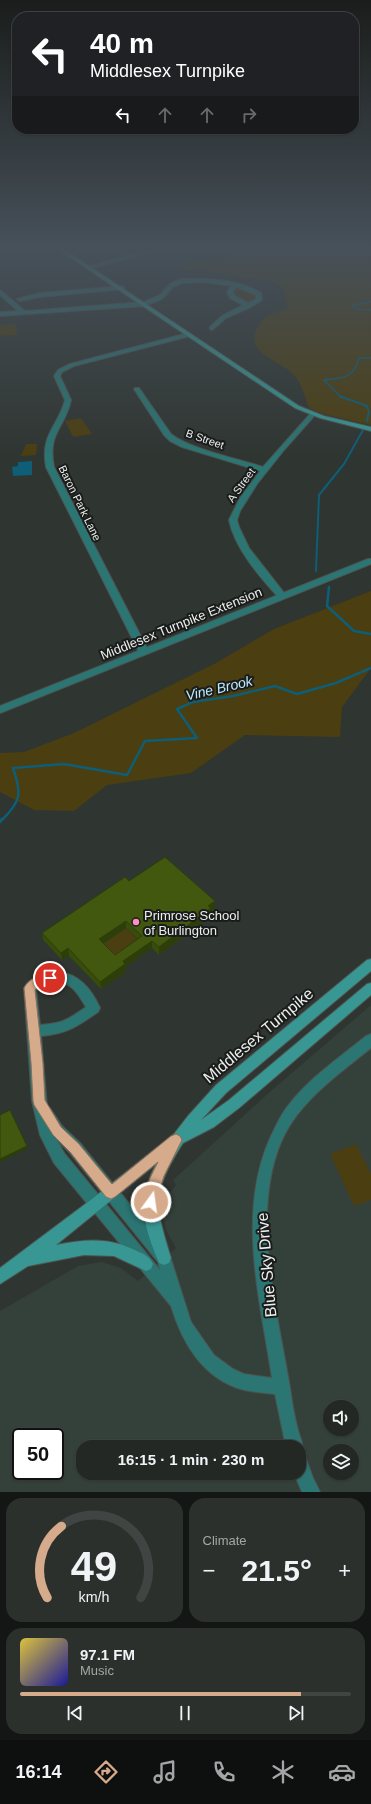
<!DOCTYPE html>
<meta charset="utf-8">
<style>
:root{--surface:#232825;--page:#2b302d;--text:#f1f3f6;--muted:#a3a6a7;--line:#404442;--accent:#d6ab8b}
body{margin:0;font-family:Helvetica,sans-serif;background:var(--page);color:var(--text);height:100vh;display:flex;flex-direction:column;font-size:15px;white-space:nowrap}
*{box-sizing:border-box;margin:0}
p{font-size:13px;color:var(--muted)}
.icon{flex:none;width:22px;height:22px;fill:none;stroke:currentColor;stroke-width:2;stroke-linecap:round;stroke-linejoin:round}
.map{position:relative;height:1492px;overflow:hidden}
.sheet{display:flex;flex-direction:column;gap:6px;padding:6px;background:#131614;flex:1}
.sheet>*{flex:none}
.hud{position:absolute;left:12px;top:12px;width:347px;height:122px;border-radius:16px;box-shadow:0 1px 3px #0004,0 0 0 1px var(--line);background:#202124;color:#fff;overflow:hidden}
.buttons{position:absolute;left:323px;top:1400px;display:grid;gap:8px}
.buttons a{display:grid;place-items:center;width:36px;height:36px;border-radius:50%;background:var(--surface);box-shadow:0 1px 3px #0004,0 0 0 1px var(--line);font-size:20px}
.speed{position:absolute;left:12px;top:1428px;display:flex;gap:8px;font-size:20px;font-weight:700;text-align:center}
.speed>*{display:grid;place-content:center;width:52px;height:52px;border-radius:50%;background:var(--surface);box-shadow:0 1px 3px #0004,0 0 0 1px var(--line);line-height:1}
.speed .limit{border:2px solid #111;border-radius:6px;background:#fff;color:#111}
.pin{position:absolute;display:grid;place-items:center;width:34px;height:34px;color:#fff;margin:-17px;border:2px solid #fff;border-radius:50%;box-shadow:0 1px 4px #0007}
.me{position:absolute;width:44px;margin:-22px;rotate:14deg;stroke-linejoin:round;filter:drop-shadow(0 0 3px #0008)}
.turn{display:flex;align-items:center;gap:14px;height:84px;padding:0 12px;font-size:18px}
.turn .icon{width:52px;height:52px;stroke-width:2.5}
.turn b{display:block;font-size:28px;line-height:34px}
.lanes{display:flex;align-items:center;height:38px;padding:0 12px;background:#0003;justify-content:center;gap:20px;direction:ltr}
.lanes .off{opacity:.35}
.big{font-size:30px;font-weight:700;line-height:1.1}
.sheet .card{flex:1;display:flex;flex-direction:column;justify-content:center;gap:6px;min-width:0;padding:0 14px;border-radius:16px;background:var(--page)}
.sheet .dial{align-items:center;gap:0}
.dial svg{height:104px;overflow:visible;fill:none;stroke:var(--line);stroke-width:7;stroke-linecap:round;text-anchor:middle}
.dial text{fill:var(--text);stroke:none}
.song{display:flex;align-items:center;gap:12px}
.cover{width:48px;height:48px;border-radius:6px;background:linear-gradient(135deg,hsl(50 70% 55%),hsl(240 70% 35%))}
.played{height:4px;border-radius:2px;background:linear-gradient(90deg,var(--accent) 85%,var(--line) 85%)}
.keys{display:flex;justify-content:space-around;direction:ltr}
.heat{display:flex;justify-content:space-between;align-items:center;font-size:22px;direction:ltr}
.sheet .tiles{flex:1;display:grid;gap:6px;grid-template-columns:1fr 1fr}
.card:last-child{grid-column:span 2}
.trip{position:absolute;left:76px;top:1440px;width:230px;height:40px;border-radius:16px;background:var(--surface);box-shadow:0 1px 3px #0004,0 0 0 1px var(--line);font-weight:700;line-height:40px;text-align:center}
.tabs{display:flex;height:64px;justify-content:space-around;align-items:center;background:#0e100f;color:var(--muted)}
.tabs .icon{width:28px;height:28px}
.tabs .on{color:var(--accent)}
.tabs b{font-size:18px;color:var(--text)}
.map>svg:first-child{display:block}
.built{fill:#34413a;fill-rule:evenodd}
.green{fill:#4b3e11}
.water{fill:#0e5e77}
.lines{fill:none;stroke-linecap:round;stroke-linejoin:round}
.stream-far3{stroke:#0e5e77;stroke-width:1.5}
.stream-far2{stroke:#0e5e77;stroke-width:2}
.stream-far1{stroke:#0e5e77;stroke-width:2.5}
.stream{stroke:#0e5e77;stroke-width:3}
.minor-casing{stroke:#4d534f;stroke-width:2}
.tertiary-casing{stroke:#4d534f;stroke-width:2}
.secondary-casing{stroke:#4d534f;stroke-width:2}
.minor{fill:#2b7573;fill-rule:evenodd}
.tertiary{fill:#2b7573;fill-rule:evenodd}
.secondary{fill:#389693;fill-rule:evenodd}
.wall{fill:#384c0c;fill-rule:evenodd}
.shaded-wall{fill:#2e3e0a}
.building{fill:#41580e;stroke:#2e3e0a;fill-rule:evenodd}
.route{fill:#d6ab8b;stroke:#8b6f5a}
.poi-dot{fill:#fe8ebd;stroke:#191c1a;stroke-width:1.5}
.labels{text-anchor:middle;stroke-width:4;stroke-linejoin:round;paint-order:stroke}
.far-street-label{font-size:11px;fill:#ebefed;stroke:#191c1a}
.street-label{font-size:13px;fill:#ebefed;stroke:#191c1a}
.poi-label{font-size:13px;fill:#ebefed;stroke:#191c1a;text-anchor:start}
.water-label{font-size:14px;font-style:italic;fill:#bde9fc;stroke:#191c1a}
.near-street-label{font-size:16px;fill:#ebefed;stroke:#191c1a}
</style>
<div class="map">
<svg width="371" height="1492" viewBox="0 0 371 1492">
<rect width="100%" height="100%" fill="#2f3531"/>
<path class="built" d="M371 1005V1492H0V1311L78 1266 102 1262 121 1268 138 1281 176 1248 166 1230 163 1215 165 1199 176 1185 173 1180 272 1090ZM330 1407H352V1429H330ZM21 1437H55V1471H21ZM83 1447H299V1473H83ZM330 1451H352V1473H330Z"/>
<path class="green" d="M242 248H371V425L323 414 309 408C305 397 301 382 293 374 284 365 270 361 260 351 250 341 255 326 266 317 271 312 282 311 288 308L284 289 269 280H259L199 270 191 271 178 267 230 256Z
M235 288C242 287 254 292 257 297L256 300C243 305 240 301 231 292Z
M16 324 17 335 0 336V325Z
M81 418 92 434 73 437 65 421Z
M26 444H37L36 455 21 456Z
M371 591V668L342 707 340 737 245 735 191 773 107 785 74 811 34 810 0 792V753L24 752 74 733 216 663 274 629Z
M126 928 145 947 119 965 100 946Z
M356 1144 371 1174V1200L354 1206 330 1154Z"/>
<path class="water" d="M32 461V475L13 476 12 467 18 466V462Z"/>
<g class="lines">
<path class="stream-far3" d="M371 302 352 305 356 309 371 310
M341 397 324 380C343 378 353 379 359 358H371"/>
<path class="stream-far2" d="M339 396 367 406 369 412 367 421
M316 571 319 495 344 464 363 430"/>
<path class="stream-far1" d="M329 587 327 606 354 631 371 634
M2 820C21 801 22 794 13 768L64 764 127 775 145 741 197 738 177 709 193 702 233 696 275 686 297 694 336 683 371 668"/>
<path class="stream" d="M0 822 2 819"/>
<g class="minor-casing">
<path id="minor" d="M162 248H175L149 253 89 269 86 267 147 250Z
M182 279C207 278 239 279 261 293L262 300 251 307 226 318 212 330 210 329V327L222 316 243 305 230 298 227 292 231 286 205 282 182 283 173 287 162 299 145 306 0 316V312L18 311 0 295V290L25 311 144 302 160 295 171 283ZM236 287 256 295V299L248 303 235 296 233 292Z
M122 286 124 287V289L40 297 20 301 17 299 40 293Z
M188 333 191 335 190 336 74 366 62 372 60 376 71 400C65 428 47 433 54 467L149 652 144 655 139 652 46 467C40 434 58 427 65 400L54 376 58 370 70 364Z
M135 388H139L171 434C190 449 238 459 263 467L311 413H315V415L284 450 257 484 240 511 237 520 239 527 249 548 285 594 286 596 285 598H279C260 577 235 549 229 520L240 498 260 471 182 447 170 441 164 435 134 389Z
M60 972C80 975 92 990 100 1008L98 1012C78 1026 66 1034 41 1036L47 1107 50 1108 62 1126 80 1143 169 1253 191 1322 214 1355 233 1369 244 1374 272 1378C260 1299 236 1212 271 1136 276 1126 280 1116 287 1107 309 1078 339 1058 366 1036L371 1034V1048C345 1069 318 1088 297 1115 242 1186 277 1307 290 1388 292 1402 294 1416 298 1430 299 1435 303 1442 302 1447 302 1449 301 1451 300 1453L299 1447H286L275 1394C265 1393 254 1392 244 1390 204 1380 182 1343 171 1306L54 1163 40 1135 32 1101 24 988C30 976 48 973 60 972ZM60 982C73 984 79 996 86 1007 67 1020 64 1023 40 1025L36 990 46 985ZM57 1140 70 1153 158 1262 160 1270 64 1153Z
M299 1454 305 1456 313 1478 320 1492H302L294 1473H299Z"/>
</g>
<g class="tertiary-casing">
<path id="tertiary" d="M368 559H371V564L0 713V706Z"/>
</g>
<g class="secondary-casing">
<path id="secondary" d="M56 248H62L299 406 324 416 371 427V431L320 418 295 408Z
M371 959V971L226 1093 201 1120 229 1100 367 984 371 983V995L239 1108 214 1127 183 1143 181 1146C151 1194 155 1206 171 1258L169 1263 164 1265 159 1263C151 1244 141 1218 144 1197 146 1185 151 1175 156 1164L56 1245C85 1239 110 1237 137 1251 144 1254 150 1257 153 1264L151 1269 146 1271 114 1256 84 1255 28 1266 0 1284V1268L92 1199 174 1134 188 1116 216 1085 367 960Z"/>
</g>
<use href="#minor" class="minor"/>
<use href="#tertiary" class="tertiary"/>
<use href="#secondary" class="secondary"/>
</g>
<path class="wall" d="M129 881 215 901V909L211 912V916L159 955 152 948 125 967 126 972 101 989 69 956 62 960 43 940 42 933ZM126 928 138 939 115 955 104 944Z"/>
<path class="shaded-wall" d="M215 901V909L211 912V916L159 955V947L208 906Z
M126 921V928L100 946 99 939Z
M152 941V948L125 967 126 972 101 989 100 982 123 961Z
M68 948 69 956 62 960 61 953Z
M27 1146 28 1148 0 1162V1159Z"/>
<path class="building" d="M165 857 215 901 208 906 211 908 159 947 152 941 123 961 125 964 100 982 68 948 61 953 42 933 125 877 129 881ZM126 921 142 936 115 955 99 939Z
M10 1110 27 1146 0 1159V1115Z"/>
<linearGradient id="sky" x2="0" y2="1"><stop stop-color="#1a1d1b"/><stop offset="0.54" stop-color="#47515a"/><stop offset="1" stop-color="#47515a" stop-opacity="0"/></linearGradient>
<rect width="371" height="457" fill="url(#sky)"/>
<path class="route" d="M50 974 54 975 56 978 54 982 43 984 35 990 43 1063 45 1100 61 1127 79 1144 112 1184 171 1136 176 1134 180 1136 182 1140 164 1176 155 1206 151 1208 146 1206C141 1193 152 1174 158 1162L115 1197 111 1199 106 1197 70 1152 53 1135 34 1105 33 1101 31 1063 24 988C29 978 40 975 50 974Z"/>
<circle class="poi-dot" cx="136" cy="922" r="4"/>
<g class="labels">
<g class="far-street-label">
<text transform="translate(205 439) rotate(19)" y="4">B Street</text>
<text transform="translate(241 485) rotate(-54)" y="4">A Street</text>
<text transform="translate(80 503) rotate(64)" y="4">Baron Park Lane</text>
</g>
<g class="street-label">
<text transform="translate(181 623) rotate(-22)" y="5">Middlesex Turnpike Extension</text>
</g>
<g class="poi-label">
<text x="144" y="920">Primrose School<tspan x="144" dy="15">of Burlington</tspan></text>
</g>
<g class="water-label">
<text transform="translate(219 688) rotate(-13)" y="5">Vine Brook</text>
</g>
<g class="near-street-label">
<text transform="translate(258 1035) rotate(-40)" y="6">Middlesex Turnpike</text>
<text transform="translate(266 1265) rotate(-95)" y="6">Blue Sky Drive</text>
</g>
</g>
</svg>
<div class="buttons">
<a><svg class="icon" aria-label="sound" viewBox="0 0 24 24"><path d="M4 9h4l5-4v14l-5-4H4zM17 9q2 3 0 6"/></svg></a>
<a><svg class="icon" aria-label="layers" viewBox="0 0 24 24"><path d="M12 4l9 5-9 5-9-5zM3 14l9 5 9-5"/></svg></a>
</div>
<div class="speed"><div class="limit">50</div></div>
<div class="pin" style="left:50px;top:978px;background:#d93025"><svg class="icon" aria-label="arrive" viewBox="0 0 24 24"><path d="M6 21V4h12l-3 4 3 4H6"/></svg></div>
<svg class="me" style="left:151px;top:1202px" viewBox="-20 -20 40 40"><circle r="17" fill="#d6ab8b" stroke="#fff" stroke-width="3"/><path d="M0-11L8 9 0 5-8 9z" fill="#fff"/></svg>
<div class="trip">16:15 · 1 min · 230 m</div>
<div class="hud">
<div class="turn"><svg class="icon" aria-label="left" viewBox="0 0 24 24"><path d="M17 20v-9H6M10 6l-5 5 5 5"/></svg><div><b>40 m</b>Middlesex Turnpike</div></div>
<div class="lanes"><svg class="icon" aria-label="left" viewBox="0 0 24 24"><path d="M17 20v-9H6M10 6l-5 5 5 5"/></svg><svg class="icon off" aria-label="ahead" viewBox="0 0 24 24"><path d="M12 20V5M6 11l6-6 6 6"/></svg><svg class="icon off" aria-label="ahead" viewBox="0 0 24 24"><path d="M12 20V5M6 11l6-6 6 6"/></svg><svg class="icon off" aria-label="right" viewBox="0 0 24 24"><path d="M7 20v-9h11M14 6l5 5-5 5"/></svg></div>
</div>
</div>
<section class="sheet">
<div class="tiles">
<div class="card dial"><svg viewBox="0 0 100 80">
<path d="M14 69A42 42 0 1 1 86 69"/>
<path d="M14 69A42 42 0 0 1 25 14" stroke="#d6ab8b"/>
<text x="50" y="56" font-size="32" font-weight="700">49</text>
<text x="50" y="72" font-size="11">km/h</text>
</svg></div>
<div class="card"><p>Climate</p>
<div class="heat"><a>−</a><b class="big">21.5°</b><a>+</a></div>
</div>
<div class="card">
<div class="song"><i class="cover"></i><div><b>97.1 FM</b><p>Music</p></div></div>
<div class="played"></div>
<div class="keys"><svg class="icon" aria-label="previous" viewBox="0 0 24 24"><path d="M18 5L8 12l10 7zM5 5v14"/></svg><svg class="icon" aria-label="pause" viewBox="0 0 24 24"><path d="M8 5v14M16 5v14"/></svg><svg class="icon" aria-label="next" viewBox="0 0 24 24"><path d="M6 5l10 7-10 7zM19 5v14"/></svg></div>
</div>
</div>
</section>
<nav class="tabs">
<b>16:14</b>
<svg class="icon on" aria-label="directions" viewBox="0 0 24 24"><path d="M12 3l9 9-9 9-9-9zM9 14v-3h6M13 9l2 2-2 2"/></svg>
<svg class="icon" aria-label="music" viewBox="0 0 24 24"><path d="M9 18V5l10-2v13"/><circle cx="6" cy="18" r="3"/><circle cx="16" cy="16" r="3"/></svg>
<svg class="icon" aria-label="phone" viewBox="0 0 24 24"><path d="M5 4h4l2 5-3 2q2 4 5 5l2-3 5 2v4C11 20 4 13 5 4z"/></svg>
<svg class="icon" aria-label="climate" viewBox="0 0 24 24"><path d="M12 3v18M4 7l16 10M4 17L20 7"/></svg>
<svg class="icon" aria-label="car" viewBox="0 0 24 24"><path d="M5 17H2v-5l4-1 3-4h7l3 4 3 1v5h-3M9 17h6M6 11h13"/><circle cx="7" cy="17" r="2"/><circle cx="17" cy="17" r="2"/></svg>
</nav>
